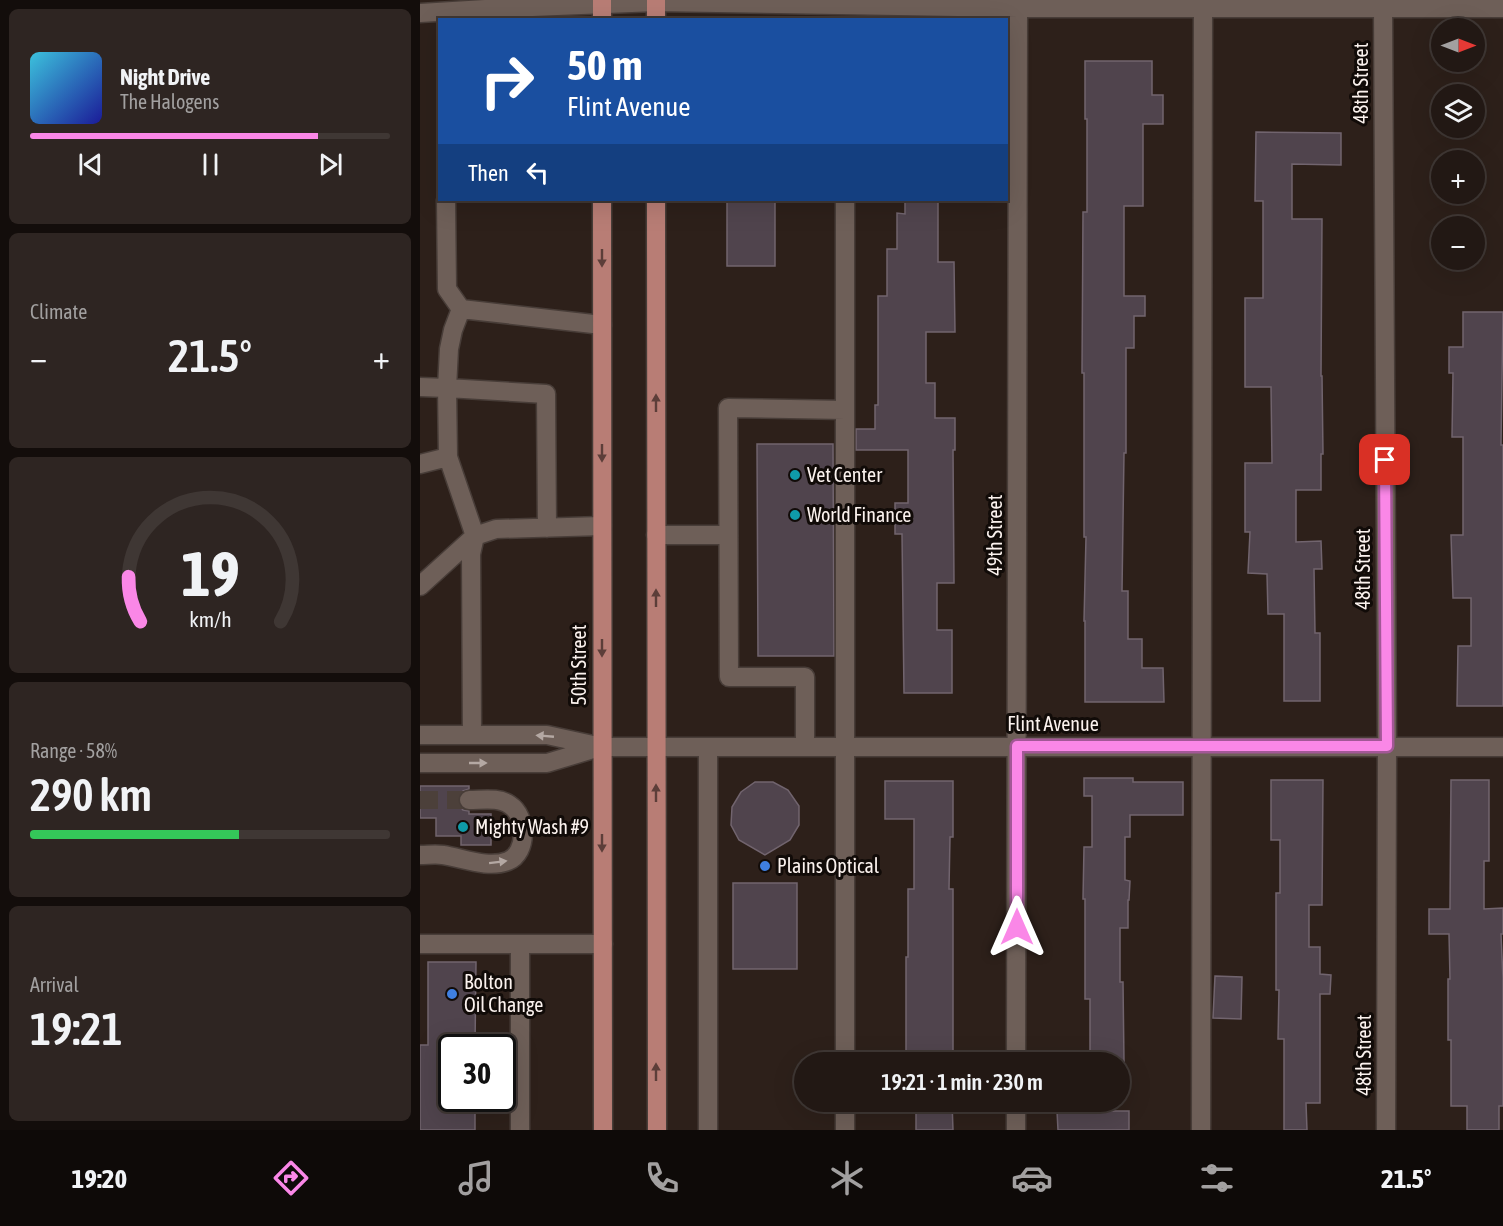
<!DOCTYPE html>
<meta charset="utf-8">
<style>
:root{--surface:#221814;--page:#2e2522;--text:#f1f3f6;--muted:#a2a0a0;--line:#3f3734;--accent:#fa87e7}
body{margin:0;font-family:"Asap Condensed",sans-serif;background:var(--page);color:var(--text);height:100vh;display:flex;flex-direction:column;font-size:22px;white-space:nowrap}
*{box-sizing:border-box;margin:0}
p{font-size:20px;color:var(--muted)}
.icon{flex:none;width:33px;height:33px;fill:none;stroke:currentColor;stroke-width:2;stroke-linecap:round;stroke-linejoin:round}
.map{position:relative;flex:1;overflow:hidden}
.panel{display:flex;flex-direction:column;gap:9px;padding:9px;background:#130d0b;width:420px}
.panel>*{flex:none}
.guide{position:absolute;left:18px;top:18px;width:570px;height:183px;border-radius:0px;box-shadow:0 6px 24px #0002,0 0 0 2px var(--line);background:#1a4fa0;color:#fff;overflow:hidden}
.needle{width:39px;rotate:90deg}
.tools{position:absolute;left:1011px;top:18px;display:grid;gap:12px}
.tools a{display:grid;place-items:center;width:54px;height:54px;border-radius:50%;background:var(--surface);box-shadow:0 6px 24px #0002,0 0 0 2px var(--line);font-size:30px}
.speed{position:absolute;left:18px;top:1034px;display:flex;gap:12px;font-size:30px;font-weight:700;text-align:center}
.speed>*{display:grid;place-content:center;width:78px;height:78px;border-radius:50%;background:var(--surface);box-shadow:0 6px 24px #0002,0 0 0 2px var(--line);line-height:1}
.speed .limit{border:3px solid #111;border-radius:9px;background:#fff;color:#111}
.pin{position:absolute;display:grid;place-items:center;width:51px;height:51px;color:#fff;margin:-26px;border-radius:12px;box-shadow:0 3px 9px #0006}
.me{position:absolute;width:66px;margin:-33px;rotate:0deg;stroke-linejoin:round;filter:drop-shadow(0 0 4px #0008)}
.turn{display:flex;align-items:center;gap:21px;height:126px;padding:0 30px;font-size:27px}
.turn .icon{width:78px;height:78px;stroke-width:2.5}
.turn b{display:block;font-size:42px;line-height:51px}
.then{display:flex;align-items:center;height:57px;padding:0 30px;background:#0003;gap:12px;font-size:22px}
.big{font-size:45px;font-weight:600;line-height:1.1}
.panel .card{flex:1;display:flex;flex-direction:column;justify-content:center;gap:9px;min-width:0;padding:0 21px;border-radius:9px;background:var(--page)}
.panel .dial{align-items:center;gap:0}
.dial svg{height:156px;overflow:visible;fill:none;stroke:var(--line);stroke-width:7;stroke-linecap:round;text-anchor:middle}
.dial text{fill:var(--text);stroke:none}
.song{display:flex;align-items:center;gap:18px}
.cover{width:72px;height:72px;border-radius:9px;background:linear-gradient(135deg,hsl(190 70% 55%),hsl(240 70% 35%))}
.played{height:6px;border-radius:3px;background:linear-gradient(90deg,var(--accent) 80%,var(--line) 80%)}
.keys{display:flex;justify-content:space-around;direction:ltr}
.heat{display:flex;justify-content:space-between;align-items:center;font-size:33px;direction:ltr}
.charge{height:9px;border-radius:4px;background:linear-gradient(90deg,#34c759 58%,var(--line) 0)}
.trip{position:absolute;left:374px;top:1052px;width:336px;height:60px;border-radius:30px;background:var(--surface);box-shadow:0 6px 24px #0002,0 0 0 2px var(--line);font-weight:600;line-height:60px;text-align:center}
.dock{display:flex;height:96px;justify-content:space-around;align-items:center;background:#0e0a08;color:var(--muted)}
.dock .icon{width:42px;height:42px}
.dock .current{color:var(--accent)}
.dock b{font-size:27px;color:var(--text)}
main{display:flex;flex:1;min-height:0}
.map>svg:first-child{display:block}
.building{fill:#50444d;stroke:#71646e;stroke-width:1.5}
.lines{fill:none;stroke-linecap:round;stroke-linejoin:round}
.minor-tunnel{stroke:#4c403a;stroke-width:18;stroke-dasharray:18 9;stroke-linecap:butt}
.minor-casing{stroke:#483d38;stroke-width:21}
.major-casing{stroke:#483d38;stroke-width:21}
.minor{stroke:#6e5f58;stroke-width:18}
.major{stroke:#b87d75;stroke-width:18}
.oneway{fill:#5c3e39}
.oneway2{fill:#b4a8a3}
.route-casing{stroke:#a25896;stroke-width:15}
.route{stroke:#fa87e7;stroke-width:10}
.culture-dot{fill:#0f9aa8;stroke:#110b08;stroke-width:2}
.shop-dot{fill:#3f7fe0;stroke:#110b08;stroke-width:2}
.labels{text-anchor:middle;stroke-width:6;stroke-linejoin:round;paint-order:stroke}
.street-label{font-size:20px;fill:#fbf2ee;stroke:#110b08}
.poi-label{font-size:20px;fill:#fbf2ee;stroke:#110b08;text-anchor:start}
</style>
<main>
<section class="panel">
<div class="card">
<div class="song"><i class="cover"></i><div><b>Night Drive</b><p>The Halogens</p></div></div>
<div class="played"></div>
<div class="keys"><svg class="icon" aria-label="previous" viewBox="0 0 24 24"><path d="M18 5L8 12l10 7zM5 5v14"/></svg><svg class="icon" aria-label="pause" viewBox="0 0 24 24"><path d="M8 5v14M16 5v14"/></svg><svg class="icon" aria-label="next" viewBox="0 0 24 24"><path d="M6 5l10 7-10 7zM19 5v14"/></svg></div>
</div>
<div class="card"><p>Climate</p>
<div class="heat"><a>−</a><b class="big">21.5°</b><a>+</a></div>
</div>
<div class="card dial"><svg viewBox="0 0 100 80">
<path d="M14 69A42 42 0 1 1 86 69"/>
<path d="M14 69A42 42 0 0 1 8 46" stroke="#fa87e7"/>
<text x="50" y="56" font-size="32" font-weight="700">19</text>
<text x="50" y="72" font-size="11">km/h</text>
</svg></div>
<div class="card"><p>Range · 58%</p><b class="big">290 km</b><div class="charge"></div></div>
<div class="card"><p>Arrival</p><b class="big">19:21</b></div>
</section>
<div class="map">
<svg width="1083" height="1130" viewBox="0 0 1083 1130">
<rect width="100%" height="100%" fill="#2d201a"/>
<path class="building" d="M665 61H732V95H743V124H723V206H704V296H725V316H714V348H706V453H704L702 591H708V639H722V668H743L744 702H665V621H664L666 537H664V373H662L663 212H667V119H665Z
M836 132 921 133V165L872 164V219H902L901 376H902L903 454H901V490H876V542L901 541 902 569H894L895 633H900V701H864V614H848L847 574 828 573 830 532H825V463H852L851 387H825V298H843V201H835Z
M307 200H355V266H307Z
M485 200H518V262H534L535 332H506V383H515V418H535V450H533L534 583H517V630H532V693H484L482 534H475V503H488V450H436V429H455V405H458V296H467V249H477V213L485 214Z
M1043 312H1083L1081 445H1083V706H1037L1038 646H1051V598H1033L1031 535H1043V437H1032L1033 373H1029V347H1043Z
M337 444H413L414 656H338Z
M664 778H713V782H763V815H710V837H705V880L710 881 709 900H708V928H700V982H703L704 1062H670V999H665V899H663L664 847H672V796H664Z
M851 780H903L902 905H889V947H900V974L911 975 910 994H900V1103H886L887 1130H864V1039H858L859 990H856V893H860V840H851Z
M1031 780H1069V861H1064V909L1083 908V934H1081L1083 979V1106H1079V1130H1047V1106H1031V1040H1028V979H1030L1029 934H1009V909H1030Z
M465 781H533V837H530L529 889H533V1062H498V1053H486V957H488V889H494V819H465Z
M335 782H353L368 790 379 806V825L370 840 345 855 319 840 311 825 312 807 321 792Z
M0 786H49V789L43 791 39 795 38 800 39 805 43 810 49 811V814H71V845H41V836H16V818H0Z
M313 883H377V969H313Z
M8 962H56L55 1047H32V1098H55V1130H0V1045H8Z
M795 976 822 977 821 1019 793 1018Z
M498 1101H532L533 1130H496V1111H498Z
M637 1111H709V1130H638Z"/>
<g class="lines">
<path class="minor-tunnel" d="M0 800H49"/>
<g class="minor-casing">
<path id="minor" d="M963 8 967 746 966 1130
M0 13 65 9 236 2 598 8H1083
M26 200 27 289 41 309 182 325
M425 200V1062
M0 387 27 388 126 394 127 528
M0 464 28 457
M236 535H308
M0 586 55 536 28 457 27 388 29 349 33 330 41 309
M0 735H127L182 747H1083
M52 735 51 554 55 536 76 529 182 526
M385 747V677H309L308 408 425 410
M0 763H127L180 747
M0 855C8 855 16 854 23 855 43 858 68 869 88 861 108 853 107 816 90 805 79 797 63 800 49 800
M0 944H183
M596 1062 598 8
M425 1101V1130
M100 1130V944
M288 1130V747
M596 1130V1101
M781 1130 783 8"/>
</g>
<g class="major-casing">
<path id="major" d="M182 0V20
M236 20V0
M182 200 183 1130
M236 200 237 1130"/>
</g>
<use href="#minor" class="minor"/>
<use href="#major" class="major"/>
</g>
<defs><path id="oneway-solid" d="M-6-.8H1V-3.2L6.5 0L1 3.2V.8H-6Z" transform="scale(1.5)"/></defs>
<g class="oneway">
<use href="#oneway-solid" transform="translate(182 258) rotate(90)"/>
<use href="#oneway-solid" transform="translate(236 403) rotate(-90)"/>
<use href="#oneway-solid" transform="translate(182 453) rotate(90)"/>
<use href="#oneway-solid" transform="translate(236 598) rotate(-90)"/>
<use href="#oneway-solid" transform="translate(182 648) rotate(90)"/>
<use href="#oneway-solid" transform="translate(236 793) rotate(-90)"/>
<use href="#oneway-solid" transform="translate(182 843) rotate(90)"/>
<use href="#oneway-solid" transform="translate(236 1072) rotate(-90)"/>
</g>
<g class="oneway2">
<use href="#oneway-solid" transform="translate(125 736) rotate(-175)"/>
<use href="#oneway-solid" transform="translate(58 763)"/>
<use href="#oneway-solid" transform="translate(78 862) rotate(-7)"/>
</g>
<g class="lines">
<g class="route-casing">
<path id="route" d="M597 927V746H967L965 460"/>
</g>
<use href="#route" class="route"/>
</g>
<g class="culture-dot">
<circle cx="375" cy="475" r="6"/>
<circle cx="375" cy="515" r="6"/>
<circle cx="43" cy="827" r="6"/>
</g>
<g class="shop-dot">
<circle cx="345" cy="866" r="6"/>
<circle cx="32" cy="994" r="6"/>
</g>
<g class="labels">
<g class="street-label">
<text transform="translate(941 83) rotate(-90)" y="7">48th Street</text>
<text transform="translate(575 535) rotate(-90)" y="7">49th Street</text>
<text transform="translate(943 569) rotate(-90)" y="7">48th Street</text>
<text transform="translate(159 665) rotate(-90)" y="7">50th Street</text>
<text x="633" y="731">Flint Avenue</text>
<text transform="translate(944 1055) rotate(-90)" y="7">48th Street</text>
</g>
<g class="poi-label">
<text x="387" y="482">Vet Center</text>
<text x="387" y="522">World Finance</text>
<text x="55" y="834">Mighty Wash #9</text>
<text x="357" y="873">Plains Optical</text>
<text x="44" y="989">Bolton<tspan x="44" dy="23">Oil Change</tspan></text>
</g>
</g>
</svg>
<div class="tools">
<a><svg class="needle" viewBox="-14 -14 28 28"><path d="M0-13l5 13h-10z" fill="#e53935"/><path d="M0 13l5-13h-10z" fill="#a2a0a0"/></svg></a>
<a><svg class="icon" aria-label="layers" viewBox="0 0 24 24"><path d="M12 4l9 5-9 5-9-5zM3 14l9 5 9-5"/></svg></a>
<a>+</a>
<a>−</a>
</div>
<div class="speed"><div class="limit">30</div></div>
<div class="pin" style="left:965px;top:460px;background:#d93025"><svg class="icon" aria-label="arrive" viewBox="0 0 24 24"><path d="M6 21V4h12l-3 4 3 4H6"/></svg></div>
<svg class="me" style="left:597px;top:927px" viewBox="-20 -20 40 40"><path d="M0-17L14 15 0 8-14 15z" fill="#fa87e7" stroke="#fff" stroke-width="4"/></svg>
<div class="trip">19:21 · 1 min · 230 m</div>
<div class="guide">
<div class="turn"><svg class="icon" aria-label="right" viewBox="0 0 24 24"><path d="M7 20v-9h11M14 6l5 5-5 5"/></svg><div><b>50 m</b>Flint Avenue</div></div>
<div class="then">Then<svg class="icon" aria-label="left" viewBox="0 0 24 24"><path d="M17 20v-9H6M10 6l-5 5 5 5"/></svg></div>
</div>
</div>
</main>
<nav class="dock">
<b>19:20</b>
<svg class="icon current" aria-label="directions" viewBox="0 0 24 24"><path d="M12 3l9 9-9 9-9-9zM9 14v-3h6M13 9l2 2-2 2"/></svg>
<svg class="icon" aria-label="music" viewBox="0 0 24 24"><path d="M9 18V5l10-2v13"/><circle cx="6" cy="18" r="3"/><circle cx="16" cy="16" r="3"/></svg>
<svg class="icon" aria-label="phone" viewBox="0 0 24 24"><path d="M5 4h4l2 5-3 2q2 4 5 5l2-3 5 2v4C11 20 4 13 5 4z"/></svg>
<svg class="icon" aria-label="climate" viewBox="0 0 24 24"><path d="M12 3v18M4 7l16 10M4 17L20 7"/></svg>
<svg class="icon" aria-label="car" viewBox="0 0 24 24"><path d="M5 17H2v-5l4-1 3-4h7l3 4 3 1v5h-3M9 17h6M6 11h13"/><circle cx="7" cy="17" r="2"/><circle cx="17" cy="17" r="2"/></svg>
<svg class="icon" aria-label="filters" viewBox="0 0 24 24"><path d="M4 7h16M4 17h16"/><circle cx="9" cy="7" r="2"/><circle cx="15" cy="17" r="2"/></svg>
<b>21.5°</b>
</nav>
